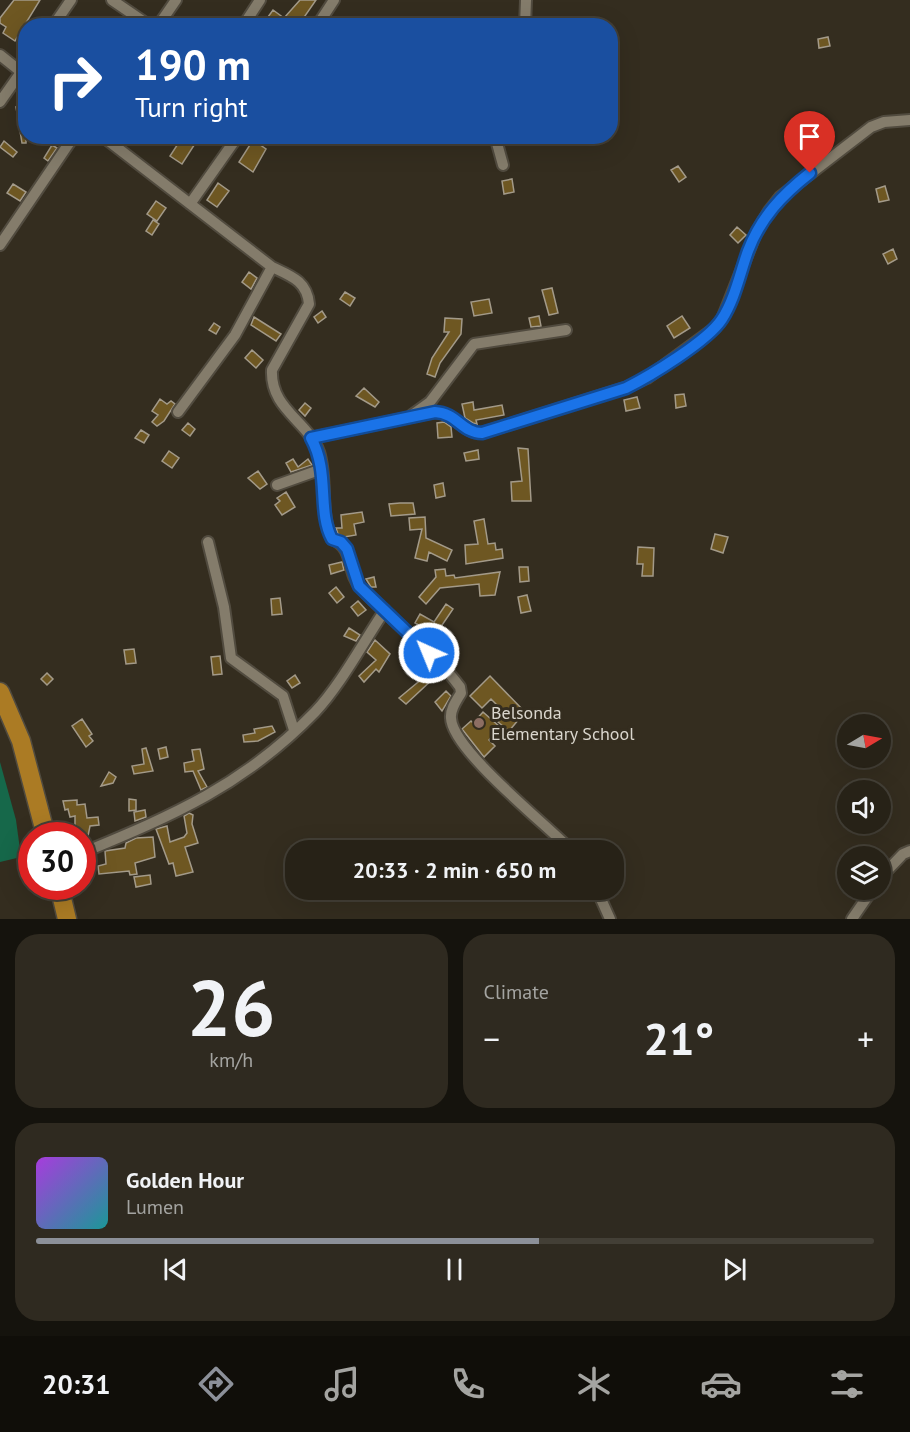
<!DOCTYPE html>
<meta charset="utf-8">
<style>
:root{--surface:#272217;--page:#2f2a20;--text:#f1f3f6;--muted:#a4a4a1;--line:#433f36;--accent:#8c9099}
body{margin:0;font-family:"PT Sans",sans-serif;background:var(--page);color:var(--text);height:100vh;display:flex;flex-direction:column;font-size:22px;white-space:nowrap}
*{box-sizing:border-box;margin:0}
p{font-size:20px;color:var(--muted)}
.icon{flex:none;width:33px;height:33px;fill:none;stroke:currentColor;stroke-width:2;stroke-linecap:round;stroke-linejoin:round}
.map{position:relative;height:919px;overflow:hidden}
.details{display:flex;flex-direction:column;gap:15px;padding:15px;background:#15130d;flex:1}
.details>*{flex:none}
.banner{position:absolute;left:18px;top:18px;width:600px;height:126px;border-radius:24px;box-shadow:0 6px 24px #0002,0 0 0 2px var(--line);background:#1a4fa0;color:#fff;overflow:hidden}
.needle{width:39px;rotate:80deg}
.tools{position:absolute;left:837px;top:714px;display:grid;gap:12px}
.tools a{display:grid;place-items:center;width:54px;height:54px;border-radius:50%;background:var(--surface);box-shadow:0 6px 24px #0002,0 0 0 2px var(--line);font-size:30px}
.speed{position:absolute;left:18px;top:822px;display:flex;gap:12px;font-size:30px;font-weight:700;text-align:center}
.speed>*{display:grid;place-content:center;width:78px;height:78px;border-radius:50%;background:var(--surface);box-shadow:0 6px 24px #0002,0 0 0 2px var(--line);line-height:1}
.speed .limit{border:9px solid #d22;background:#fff;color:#111}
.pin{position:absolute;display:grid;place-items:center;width:51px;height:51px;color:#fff;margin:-62px -26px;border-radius:50% 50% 50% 0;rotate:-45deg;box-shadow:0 0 6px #0007}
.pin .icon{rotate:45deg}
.me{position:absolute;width:66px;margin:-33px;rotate:316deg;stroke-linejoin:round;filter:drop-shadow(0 0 4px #0008)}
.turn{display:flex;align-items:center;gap:21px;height:126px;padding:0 18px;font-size:27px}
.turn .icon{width:78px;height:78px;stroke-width:2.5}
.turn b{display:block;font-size:42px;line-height:51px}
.big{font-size:45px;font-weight:700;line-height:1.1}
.details .card{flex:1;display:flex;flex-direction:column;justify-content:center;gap:9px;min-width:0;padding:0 21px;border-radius:24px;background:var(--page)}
.details .dial{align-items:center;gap:0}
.dial b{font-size:78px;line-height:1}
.song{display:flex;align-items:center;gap:18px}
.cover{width:72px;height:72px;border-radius:9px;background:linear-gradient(135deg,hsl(280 70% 55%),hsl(180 70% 35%))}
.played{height:6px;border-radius:3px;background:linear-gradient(90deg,var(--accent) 60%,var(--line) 60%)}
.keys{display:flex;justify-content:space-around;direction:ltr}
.heat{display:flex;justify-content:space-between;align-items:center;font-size:33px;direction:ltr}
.details .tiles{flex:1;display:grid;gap:15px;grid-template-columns:1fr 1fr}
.card:last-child{grid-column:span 2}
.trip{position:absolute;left:285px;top:840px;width:339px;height:60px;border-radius:24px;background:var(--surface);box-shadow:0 6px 24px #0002,0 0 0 2px var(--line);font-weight:700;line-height:60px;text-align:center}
.dock{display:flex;height:96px;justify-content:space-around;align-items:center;background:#100e09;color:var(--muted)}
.dock .icon{width:42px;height:42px}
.dock .active{color:var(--accent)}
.dock b{font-size:27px;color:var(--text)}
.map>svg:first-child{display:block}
.green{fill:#16684a}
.building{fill:#6e5722;stroke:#a39a89;stroke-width:1.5}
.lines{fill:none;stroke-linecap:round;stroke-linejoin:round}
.street-casing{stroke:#514b3f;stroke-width:14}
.highway-casing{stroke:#514b3f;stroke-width:21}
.street{stroke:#847c6b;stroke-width:10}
.highway{stroke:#ab7b24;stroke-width:18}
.route-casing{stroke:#114b97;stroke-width:15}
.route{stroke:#1a73e8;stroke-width:10}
.education-dot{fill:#8d6e63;stroke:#342d1f;stroke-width:2}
.labels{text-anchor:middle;stroke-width:6;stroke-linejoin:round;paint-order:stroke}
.poi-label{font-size:18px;fill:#dad6cd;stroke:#342d1f;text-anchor:start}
</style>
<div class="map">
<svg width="910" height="919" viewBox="0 0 910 919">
<rect width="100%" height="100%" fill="#342d1f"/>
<path class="green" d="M0 762 16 820 21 857 0 862Z"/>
<path class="building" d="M14 0H40L15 41 3 33 6 27 0 23V18Z
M300 0H316L298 26H278L268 17 273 10 284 18Z
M828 37 830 46 819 48 818 39Z
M26 106V143H22L16 107Z
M183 136H200L182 164 170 156Z
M253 140 266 149 253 172 239 162Z
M4 141 17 152 13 157 0 147Z
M52 145 57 148 48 161 44 158Z
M678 166 686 177 679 182 671 170Z
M512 179 514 192 504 194 502 181Z
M218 183 229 191 217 207 207 200Z
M13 184 26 192 20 201 7 193Z
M885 186 889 200 879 202 876 189Z
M156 201 166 208 157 221 147 214Z
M153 220 159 224 152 235 146 231Z
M737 227 746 235 738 243 730 235Z
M893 249 897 259 888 264 883 254Z
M249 272 257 278 251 289 242 282Z
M552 288 558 313 549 315 542 290Z
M345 292 355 298 350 306 340 299Z
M489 299 492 313 474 316 471 302Z
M322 311 326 317 318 323 314 317Z
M539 316 541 326 531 327 529 318Z
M682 316 690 328 674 338 667 326Z
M254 317 281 334 276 341 251 325Z
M445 318 462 319 461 334 440 363 435 377 427 374 432 358 449 332H444Z
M214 323 220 327 216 334 209 330Z
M252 350 263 360 256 368 245 358Z
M364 388 379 402 375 407 356 396Z
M684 394 686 406 676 408 675 395Z
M637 397 640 408 626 411 624 400Z
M160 399 167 404 171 401 175 404 164 421 157 426 152 422 158 415 152 411Z
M473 402 474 410 502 405 504 415 476 420 477 424 473 423 465 418 462 404Z
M305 403 311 408 305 416 299 410Z
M444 422 451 427 452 437 438 438 437 423Z
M188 423 195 429 190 436 182 430Z
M141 430 149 435 144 443 135 438Z
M518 448 528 449 531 501H512L511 482 522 481Z
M478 450 479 459 466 461 464 453Z
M169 451 179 458 172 468 162 461Z
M293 459 298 467 308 459 312 465 291 472 286 463Z
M258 471 267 484 260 489 248 478Z
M443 483 445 496 436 498 434 485Z
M286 492 295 507 282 515 275 505 280 501 277 498Z
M400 503H413L415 514 391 516 389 504Z
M362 512 364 522 354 524 356 535 344 537 338 534 336 528H342L341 515Z
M425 517 426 538 452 550 447 561 429 552 427 561 415 558 422 529 410 530 409 518Z
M484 519 488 544 495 543 496 550 502 549 503 558 466 564 465 545 478 544 474 521Z
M715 534 728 537 723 553 711 549Z
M638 547 654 548 653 576H642L643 564H637Z
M342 562 344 570 331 574 329 565Z
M519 567H528L529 581 520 582Z
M445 569 446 576 454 575 455 578 500 572 495 595 480 596 479 584 440 588 426 604 419 597 436 577 435 570Z
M374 577 376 587H371L366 579Z
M336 587 344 597 337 603 329 593Z
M527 595 531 611 521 613 518 597Z
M280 598 282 614 272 615 271 599Z
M358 601 366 610 358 616 351 607Z
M446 604 453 609 436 634 432 632 425 638 418 632 423 627 415 623 420 614 434 622Z
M349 628 360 635 356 641 344 636Z
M442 632 452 635 448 648 439 646Z
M375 640 390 654 379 672 376 669 364 682 359 676 376 660 367 652Z
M134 649 136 663 126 664 124 650Z
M220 656 222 674 213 675 211 657Z
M424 665 435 677 406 704 399 698 423 678 417 671Z
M47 673 53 679 47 685 41 679Z
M295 675 300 683 292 688 287 681Z
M490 676 525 712 509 731 498 722 505 713 491 699 482 708 470 696Z
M446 691 451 696 442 711 435 702Z
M483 712 500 727 489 740 495 746 484 757 462 729 471 721 473 723Z
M82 719 92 734 89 736 93 741 86 747 72 726Z
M272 726 275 732 258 741 244 742 243 735 255 733 254 729Z
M166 747 168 757 160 759 158 749Z
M146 748 153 771 134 774 132 766 144 764 142 749Z
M200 749 204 769 198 771 207 787 201 790 193 771 185 772 184 763 194 761 192 750Z
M109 772 116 777 113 783 101 786Z
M129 799 136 800V810L129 811Z
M77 800V805L85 804 87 818 98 817 99 825 90 826 88 836H80L79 830H75V816L70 817 68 809 65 810 63 801Z
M145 810 146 817 135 821 134 812Z
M189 813 193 815 192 824 198 843 185 847 193 872 176 876 173 863 169 864 156 829 167 826 170 842 184 837 187 833 184 816Z
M153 837 155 857 135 863 137 874 130 875 129 871 99 874 98 866 106 864 105 851 125 848 126 843 136 838Z
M150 875 151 884 136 887 134 877Z"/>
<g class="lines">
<g class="street-casing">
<path id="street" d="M112 0 150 26
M53 26 71 0
M158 26 176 0
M243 26 260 0
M317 26 334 0
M525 26 526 0
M0 55 25 75
M0 102 26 65
M102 136 272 267C291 276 307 281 309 304L272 370C270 409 308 421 319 452 328 480 319 513 332 539 355 548 346 572 361 588 392 622 432 649 460 687L461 693C457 700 450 709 451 718 452 750 547 825 571 850
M495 136 503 165
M190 204 238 136
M0 245 74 136
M178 412 235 335 272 267
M412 415 430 402 474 344 566 330
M311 438 435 412C457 414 462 433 482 433L625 388 647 378 715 328 722 319 756 233 769 211 780 197 871 127 884 122 910 120
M277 485 322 469
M208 542 224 607 231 658 283 696 294 730
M82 853C174 815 244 785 315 712 340 686 364 641 385 610
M880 878 903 854 910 851
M597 890 610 919
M852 919 872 890"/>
</g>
<g class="highway-casing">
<path id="highway" d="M0 692 21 741 46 836
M59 886 67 919"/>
</g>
<use href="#street" class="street"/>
<use href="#highway" class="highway"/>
</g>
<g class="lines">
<g class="route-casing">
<path id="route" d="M429 653 359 586 347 549 341 542 332 539C317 511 330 472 311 438L435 412C457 413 462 433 482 433L626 388C650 376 708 341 722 319 735 299 740 273 748 251 761 217 782 195 810 173"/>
</g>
<use href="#route" class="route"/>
</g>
<circle class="education-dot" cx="479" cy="723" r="6"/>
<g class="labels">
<g class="poi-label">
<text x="491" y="719">Belsonda<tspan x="491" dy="21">Elementary School</tspan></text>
</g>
</g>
</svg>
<div class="tools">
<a><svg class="needle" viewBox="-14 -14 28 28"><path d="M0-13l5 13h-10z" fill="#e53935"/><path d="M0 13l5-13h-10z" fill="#a4a4a1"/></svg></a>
<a><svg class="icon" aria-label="sound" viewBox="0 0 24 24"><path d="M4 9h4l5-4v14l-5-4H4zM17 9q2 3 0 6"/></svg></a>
<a><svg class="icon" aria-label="layers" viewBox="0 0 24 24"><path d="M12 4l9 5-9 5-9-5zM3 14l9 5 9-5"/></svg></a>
</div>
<div class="speed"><div class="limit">30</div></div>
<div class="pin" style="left:810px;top:173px;background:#d93025"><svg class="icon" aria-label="arrive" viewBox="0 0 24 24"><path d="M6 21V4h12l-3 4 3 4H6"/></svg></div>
<svg class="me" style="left:429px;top:653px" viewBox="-20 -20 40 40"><circle r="17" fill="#1a73e8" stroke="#fff" stroke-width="3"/><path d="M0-11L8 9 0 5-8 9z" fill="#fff"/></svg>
<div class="trip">20:33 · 2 min · 650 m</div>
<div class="banner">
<div class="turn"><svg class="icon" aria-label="right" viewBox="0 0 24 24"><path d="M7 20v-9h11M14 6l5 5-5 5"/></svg><div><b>190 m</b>Turn right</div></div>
</div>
</div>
<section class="details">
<div class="tiles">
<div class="card dial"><b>26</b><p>km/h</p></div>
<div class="card"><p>Climate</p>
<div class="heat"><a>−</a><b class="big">21°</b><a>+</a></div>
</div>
<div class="card">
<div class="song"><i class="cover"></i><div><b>Golden Hour</b><p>Lumen</p></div></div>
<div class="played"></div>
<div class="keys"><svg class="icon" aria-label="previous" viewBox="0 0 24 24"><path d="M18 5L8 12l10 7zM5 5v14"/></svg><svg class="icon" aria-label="pause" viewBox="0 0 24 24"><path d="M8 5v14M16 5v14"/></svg><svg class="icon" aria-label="next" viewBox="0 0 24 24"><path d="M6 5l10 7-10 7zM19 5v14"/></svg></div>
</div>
</div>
</section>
<nav class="dock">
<b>20:31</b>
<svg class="icon active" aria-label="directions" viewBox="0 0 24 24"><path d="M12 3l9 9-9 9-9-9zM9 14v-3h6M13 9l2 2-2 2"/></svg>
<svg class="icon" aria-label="music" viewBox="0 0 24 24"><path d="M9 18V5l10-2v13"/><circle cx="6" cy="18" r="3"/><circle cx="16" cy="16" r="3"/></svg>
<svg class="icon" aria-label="phone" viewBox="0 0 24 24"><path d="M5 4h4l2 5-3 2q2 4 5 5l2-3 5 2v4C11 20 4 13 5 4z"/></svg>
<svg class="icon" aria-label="climate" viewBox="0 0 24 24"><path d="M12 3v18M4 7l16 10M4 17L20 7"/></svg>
<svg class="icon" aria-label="car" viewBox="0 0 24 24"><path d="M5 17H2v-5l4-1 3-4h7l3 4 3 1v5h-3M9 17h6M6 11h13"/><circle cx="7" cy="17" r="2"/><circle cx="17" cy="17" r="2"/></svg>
<svg class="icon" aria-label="filters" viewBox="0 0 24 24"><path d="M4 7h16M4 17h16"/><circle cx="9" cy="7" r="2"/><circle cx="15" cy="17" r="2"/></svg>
</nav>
